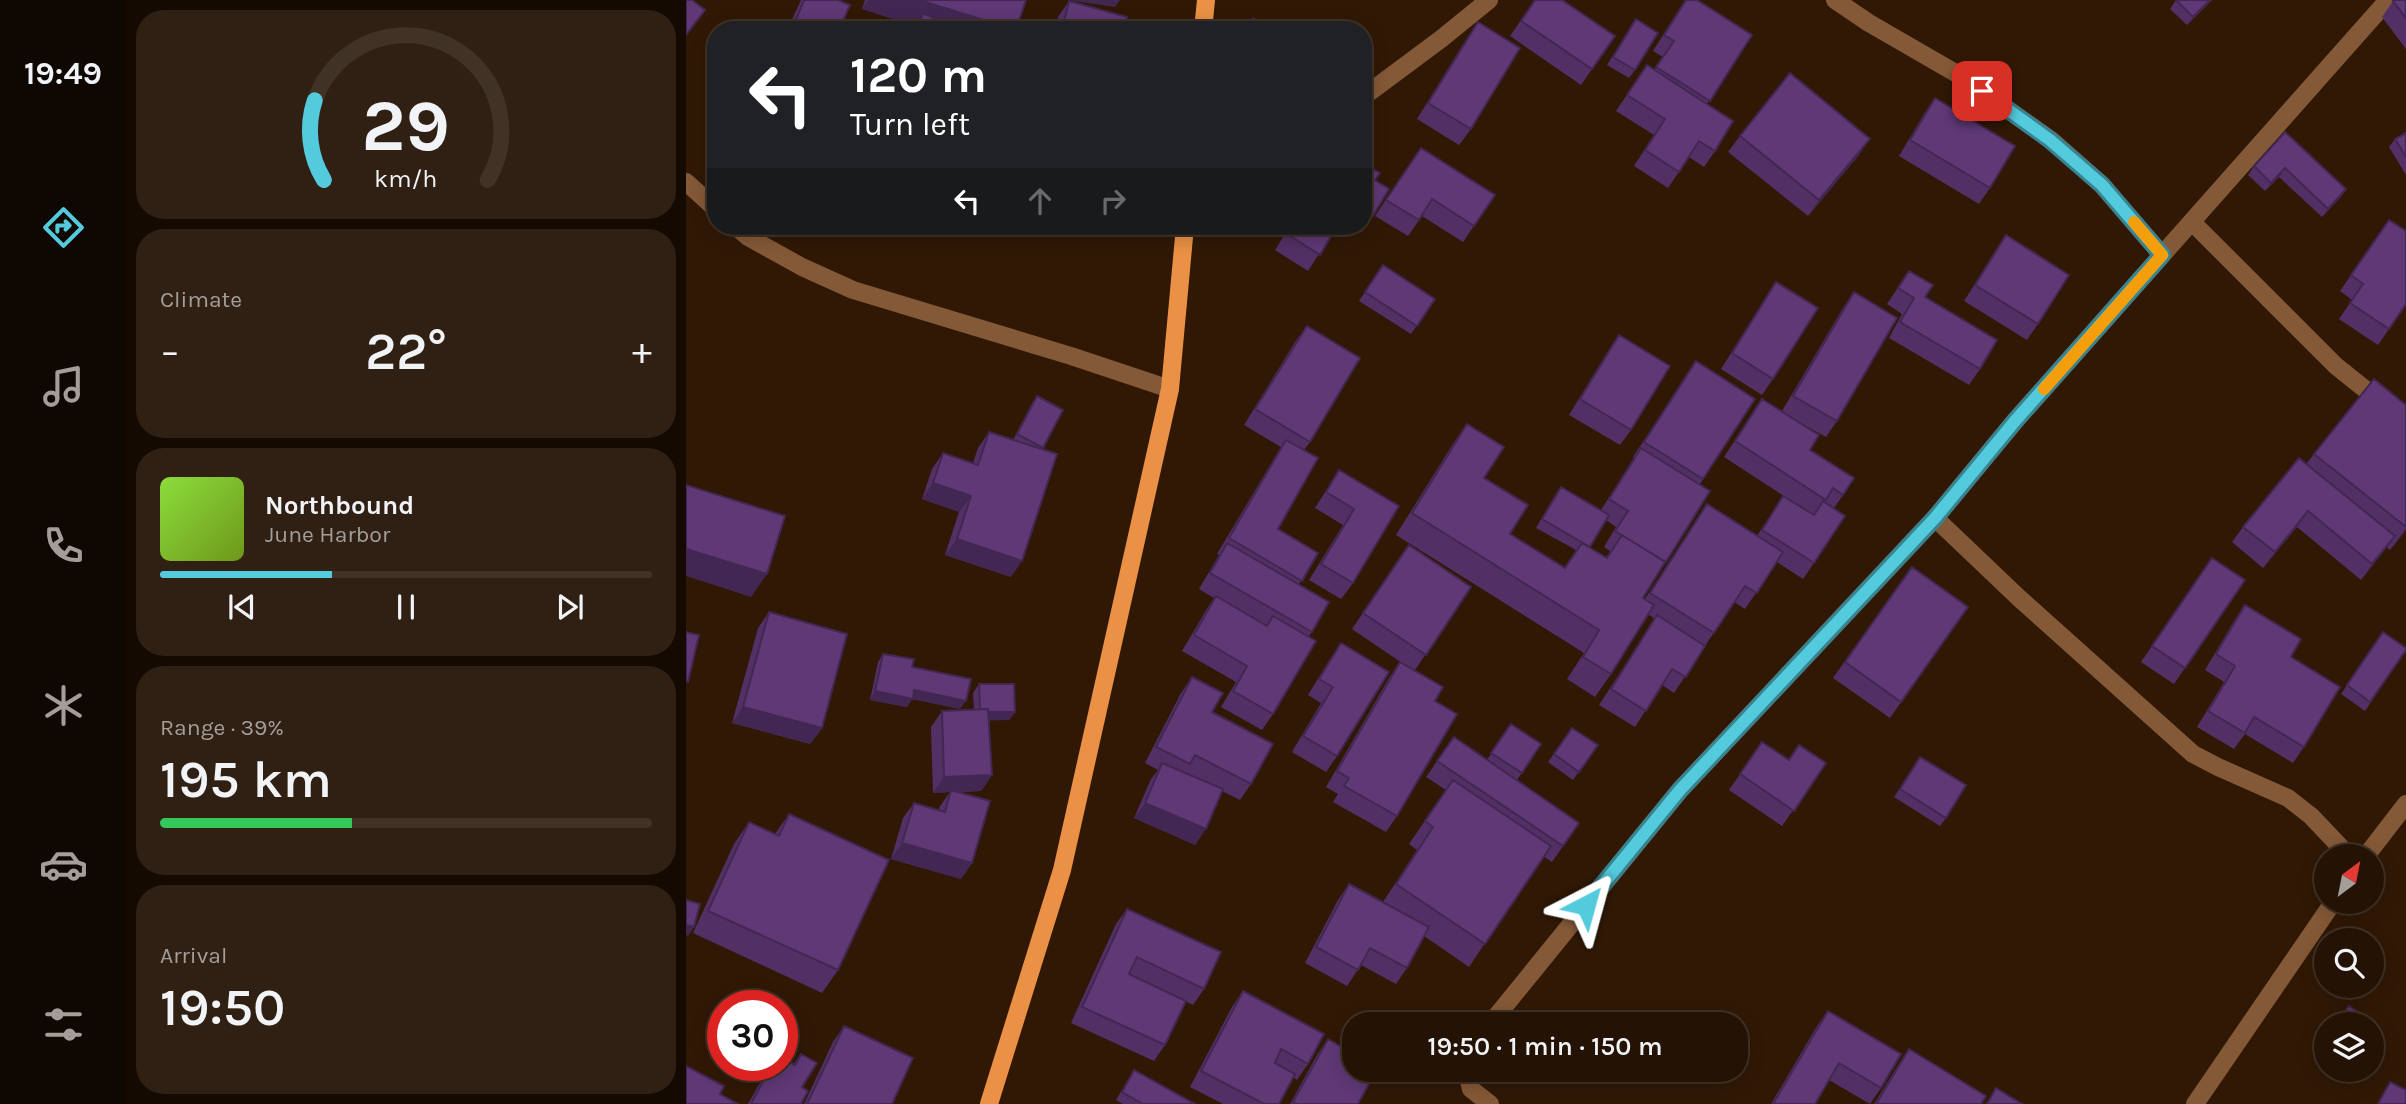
<!DOCTYPE html>
<meta charset="utf-8">
<style>
:root{--surface:#241204;--page:#302013;--text:#f1f3f6;--muted:#a39e9a;--line:#413226;--accent:#54cadd}
body{margin:0;font-family:Karla,sans-serif;background:var(--page);color:var(--text);height:100vh;display:flex;flex-direction:column;font-size:26px;white-space:nowrap}
*{box-sizing:border-box;margin:0}
p{font-size:23px;color:var(--muted)}
.icon{flex:none;width:38px;height:38px;fill:none;stroke:currentColor;stroke-width:2;stroke-linecap:round;stroke-linejoin:round}
.map{position:relative;flex:1;overflow:hidden}
.side{display:flex;flex-direction:column;gap:10px;padding:10px;background:#140a02;width:560px}
.side>*{flex:none}
.guide{position:absolute;left:21px;top:21px;width:665px;height:214px;border-radius:28px;box-shadow:0 4px 18px #0003,0 0 0 2px var(--line);background:#202124;color:#fff;overflow:hidden}
.needle{width:46px;rotate:32deg}
.controls{position:absolute;left:1628px;top:844px;display:grid;gap:14px}
.controls a{display:grid;place-items:center;width:70px;height:70px;border-radius:50%;background:var(--surface);box-shadow:0 4px 18px #0003,0 0 0 2px var(--line);font-size:35px}
.speed{position:absolute;left:21px;top:990px;display:flex;gap:14px;font-size:35px;font-weight:700;text-align:center}
.speed>*{display:grid;place-content:center;width:91px;height:91px;border-radius:50%;background:var(--surface);box-shadow:0 4px 18px #0003,0 0 0 2px var(--line);line-height:1}
.speed .limit{border:10px solid #d22;background:#fff;color:#111}
.pin{position:absolute;display:grid;place-items:center;width:60px;height:60px;color:#fff;margin:-30px;border-radius:14px;box-shadow:0 4px 10px #0006}
.me{position:absolute;width:77px;margin:-38px;rotate:39deg;stroke-linejoin:round;filter:drop-shadow(0 0 5px #0008)}
.turn{display:flex;align-items:center;gap:24px;height:147px;padding:0 28px;font-size:32px}
.turn .icon{width:91px;height:91px;stroke-width:2.5}
.turn b{display:block;font-size:49px;line-height:60px}
.lanes{display:flex;align-items:center;height:66px;padding:0 28px;background:#0003;justify-content:center;gap:35px;direction:ltr}
.lanes .off{opacity:.35}
.big{font-size:52px;font-weight:600;line-height:1.1}
.side .card{flex:1;display:flex;flex-direction:column;justify-content:center;gap:10px;min-width:0;padding:0 24px;border-radius:28px;background:var(--page)}
.side .dial{align-items:center;gap:0}
.dial svg{height:182px;overflow:visible;fill:none;stroke:var(--line);stroke-width:7;stroke-linecap:round;text-anchor:middle}
.dial text{fill:var(--text);stroke:none}
.song{display:flex;align-items:center;gap:21px}
.cover{width:84px;height:84px;border-radius:10px;background:linear-gradient(135deg,hsl(90 70% 55%),hsl(80 70% 35%))}
.played{height:7px;border-radius:4px;background:linear-gradient(90deg,var(--accent) 35%,var(--line) 35%)}
.keys{display:flex;justify-content:space-around;direction:ltr}
.heat{display:flex;justify-content:space-between;align-items:center;font-size:38px;direction:ltr}
.charge{height:10px;border-radius:5px;background:linear-gradient(90deg,#34c759 39%,var(--line) 0)}
.trip{position:absolute;left:656px;top:1012px;width:406px;height:70px;border-radius:28px;background:var(--surface);box-shadow:0 4px 18px #0003,0 0 0 2px var(--line);font-weight:600;line-height:70px;text-align:center}
main{display:flex;flex:1;min-height:0}
.tab-bar{display:flex;flex-direction:column;width:126px;justify-content:space-around;align-items:center;background:#0e0702;color:var(--muted)}
.tab-bar .icon{width:49px;height:49px}
.tab-bar .current{color:var(--accent)}
.tab-bar b{font-size:32px;color:var(--text)}
.map>svg:first-child{display:block}
.lines{fill:none;stroke-linecap:round;stroke-linejoin:round}
.minor{stroke:#845937;stroke-width:18}
.major{stroke:#ea9145;stroke-width:18}
.wall{fill:#523065;fill-rule:evenodd}
.shaded-wall{fill:#422752}
.building{fill:#5f3875;stroke:#422752;stroke-width:2}
.route-casing{stroke:#378390;stroke-width:18}
.route{stroke:#54cadd;stroke-width:12}
.slow{stroke:#f59e0b;stroke-width:12}
</style>
<main>
<nav class="tab-bar">
<b>19:49</b>
<svg class="icon current" aria-label="directions" viewBox="0 0 24 24"><path d="M12 3l9 9-9 9-9-9zM9 14v-3h6M13 9l2 2-2 2"/></svg>
<svg class="icon" aria-label="music" viewBox="0 0 24 24"><path d="M9 18V5l10-2v13"/><circle cx="6" cy="18" r="3"/><circle cx="16" cy="16" r="3"/></svg>
<svg class="icon" aria-label="phone" viewBox="0 0 24 24"><path d="M5 4h4l2 5-3 2q2 4 5 5l2-3 5 2v4C11 20 4 13 5 4z"/></svg>
<svg class="icon" aria-label="climate" viewBox="0 0 24 24"><path d="M12 3v18M4 7l16 10M4 17L20 7"/></svg>
<svg class="icon" aria-label="car" viewBox="0 0 24 24"><path d="M5 17H2v-5l4-1 3-4h7l3 4 3 1v5h-3M9 17h6M6 11h13"/><circle cx="7" cy="17" r="2"/><circle cx="17" cy="17" r="2"/></svg>
<svg class="icon" aria-label="filters" viewBox="0 0 24 24"><path d="M4 7h16M4 17h16"/><circle cx="9" cy="7" r="2"/><circle cx="15" cy="17" r="2"/></svg>
</nav>
<section class="side">
<div class="card dial"><svg viewBox="0 0 100 80">
<path d="M14 69A42 42 0 1 1 86 69"/>
<path d="M14 69A42 42 0 0 1 10 34" stroke="#54cadd"/>
<text x="50" y="56" font-size="32" font-weight="700">29</text>
<text x="50" y="72" font-size="11">km/h</text>
</svg></div>
<div class="card"><p>Climate</p>
<div class="heat"><a>−</a><b class="big">22°</b><a>+</a></div>
</div>
<div class="card">
<div class="song"><i class="cover"></i><div><b>Northbound</b><p>June Harbor</p></div></div>
<div class="played"></div>
<div class="keys"><svg class="icon" aria-label="previous" viewBox="0 0 24 24"><path d="M18 5L8 12l10 7zM5 5v14"/></svg><svg class="icon" aria-label="pause" viewBox="0 0 24 24"><path d="M8 5v14M16 5v14"/></svg><svg class="icon" aria-label="next" viewBox="0 0 24 24"><path d="M6 5l10 7-10 7zM19 5v14"/></svg></div>
</div>
<div class="card"><p>Range · 39%</p><b class="big">195 km</b><div class="charge"></div></div>
<div class="card"><p>Arrival</p><b class="big">19:50</b></div>
</section>
<div class="map">
<svg width="1720" height="1104" viewBox="0 0 1720 1104">
<rect width="100%" height="100%" fill="#301805"/>
<g class="lines">
<path class="minor" d="M1149 0 1183 23 1273 75 1365 140 1416 185 1476 255
M677 97 755 39 803 0
M0 182 30 209
M1506 222 1650 366 1720 422
M49 226 62 237 116 267 167 290 385 356 484 389
M1249 518 1333 598 1507 754 1532 767 1602 798 1625 816 1663 856
M1680 856 1720 804
M804 1024 994 790 1249 518 1329 421 1702 0
M780 1069 785 1089 804 1104
M1509 1104 1648 901"/>
<path class="major" d="M517 30 520 0
M303 1104 376 870 484 389 499 226"/>
</g>
<path class="wall" d="M115 0H152L153 30H101Z
M179 0H340L330 30H226L229 26 176 9Z
M849 0 929 36 895 85 824 36Z
M999 0 1066 35 1021 104 1029 151 1018 167 1003 157 982 188 948 166 968 135 930 111 961 65 968 70 977 57 967 51Z
M1490 0H1526L1501 25 1484 9Z
M1720 0V49L1696 17 1707 1Z
M383 1 438 30H369L372 17Z
M950 19 949 70 943 78 921 65Z
M792 22 785 129 773 145 731 119 781 38Z
M1249 98 1304 188 1293 204 1213 156 1238 114Z
M1599 132 1655 197 1636 217 1593 177 1579 191 1562 175 1568 166Z
M1720 133V175L1703 147 1709 139Z
M1054 136 1173 155 1122 216 1042 152Z
M677 163 689 180 687 216 676 232 666 226H677Z
M724 163 788 226 777 242 736 216 722 236 689 216Z
M1703 220 1720 231V306H1719L1692 345 1653 319 1666 300 1654 291Z
M244 226H272L266 235Z
M604 226H651L622 271 589 250Z
M1320 235 1352 324 1341 340 1278 301Z
M697 265 749 299 725 334 673 301Z
M1223 271 1239 297 1294 369 1283 385 1203 338 1216 314 1201 304Z
M1090 282 1087 379 1076 395 1035 369Z
M1168 292 1151 421 1140 437 1099 414 1124 450 1157 495 1148 508 1128 563 1117 579 1091 562 1059 609 1048 602 988 693 976 685 949 727 913 705 969 619 962 614 925 674 909 697 881 679 898 653 710 535 765 447 781 424 798 478 824 534 878 568 890 550 850 528 869 495 875 487 915 510 948 458 947 457 1010 361 1069 399 1014 484 957 598 959 599 1021 504 1071 536 1097 496 1127 515 1038 457 1076 399 1096 411 1157 308ZM920 520 930 527 918 547 924 551 920 558 903 547Z
M621 326 624 442 618 450 592 529 632 553 613 584 626 632 622 637 587 714 576 730 535 707 550 682 496 651 519 612 528 598 513 589 533 555 531 554 595 447 558 425 609 342Z
M933 335 945 430 934 445 883 415 922 351Z
M351 396 377 410 356 449 325 577 259 555 273 512 236 499 246 469 257 453 287 463 292 448 303 432 327 440 345 405Z
M1720 405V530L1704 550 1701 547 1675 580 1611 527 1577 568 1546 542 1557 527 1620 464 1628 454Z
M653 470 713 506 667 583 655 599 623 580 657 525 629 508Z
M723 545 785 587 729 670 749 701 711 816 700 832 647 802 652 794 640 787 703 678 714 662 716 663 666 629Z
M1526 558 1559 580 1488 684 1455 662Z
M1226 567 1282 607 1204 718 1147 678Z
M1559 605 1605 657 1618 747 1607 763 1559 734 1548 749 1511 727 1538 682 1519 670 1548 621Z
M83 612 136 728 124 744 46 723 72 628Z
M1697 632 1720 650 1679 711 1655 694Z
M655 643 651 756 640 772 606 752 635 703 622 695 644 659Z
M197 654 226 667 274 709 226 699 221 707 184 700 192 662Z
M506 677 565 784 554 800 536 791 509 845 448 818 465 779 472 770 459 763 495 693Z
M293 684 329 712 323 720H303L306 775 295 791 271 792 286 863 275 879 205 859 217 818 228 803 253 810 254 806 264 792 247 793 245 727 256 711 288 710 287 693Z
M825 724 855 744 831 780 893 823 866 862 857 856 783 967 738 936 721 968 710 984 675 965 661 986 619 963 652 900 663 884 697 902 731 850 723 844 760 790 740 777 768 737 801 760Z
M886 728 912 745 887 780 862 762Z
M1076 742 1103 760 1140 763 1096 826 1043 790Z
M1234 757 1260 818 1254 826 1208 797Z
M103 814 152 970 136 993 7 933 48 844 63 822 89 834Z
M441 909 518 989 507 1005 499 1001 479 1045 468 1061 385 1023 430 924Z
M557 991 622 1064 611 1080 607 1077 593 1104H537L504 1087 546 1007Z
M1142 1011 1195 1088 1184 1104 1143 1080 1129 1104H1085L1131 1026Z
M158 1026 206 1104H118L147 1042Z
M642 1039 672 1104H604L631 1055Z
M1640 1041V1059L1632 1054Z
M1223 1049 1295 1104H1188L1212 1065Z
M115 1054 116 1087 115 1104H62L72 1086 83 1070 89 1073 94 1066 107 1064Z
M448 1070 509 1104H437L430 1100Z"/>
<path class="shaded-wall" d="M182 0H233L329 30H242L237 13 229 26 176 9Z
M382 0H434L429 7Z
M1524 0H1526L1501 25 1507 17Z
M1184 139 1173 155 1122 216 1133 200Z
M1599 168 1593 177 1579 191 1585 183Z
M1660 189 1655 197 1636 217 1642 209Z
M247 483 285 496 273 512 236 499Z
M1622 511 1611 527 1577 568 1589 552Z
M1720 527V530L1704 550Z
M1709 536 1697 552 1675 580 1686 564Z
M271 539 336 561 325 577 259 555Z
M0 549 81 574 65 597 0 576Z
M228 690 280 701 274 709 226 699 221 707 184 700 189 691Z
M57 707 136 728 124 744 46 723Z
M294 712H329L323 720 289 721Z
M306 775 295 791 265 792V790L264 792 247 793 258 777Z
M459 803 520 829 509 845 448 818Z
M216 843 286 863 275 879 205 859Z
M0 925 8 927 2 936 0 935Z"/>
<path class="building" d="M0 0H6L19 10 0 35Z
M118 0H152L164 5 153 30H106Z
M233 0H340L330 30Z
M849 0H876L929 36 906 69 835 21Z
M1000 0H1011L1066 35 1024 101 970 67 988 41 978 35Z
M1490 0H1524L1507 17Z
M1708 0H1720V18L1707 1Z
M383 1 441 17 438 30H376Z
M237 13 275 30H230Z
M567 18 588 30H560Z
M950 19 972 33 949 70 927 57Z
M792 22 834 48 785 129 742 103Z
M961 65 1047 121 1029 151 1013 141 993 172 959 150 979 119 941 95Z
M1104 73 1184 139 1133 200 1054 136Z
M1249 98 1329 146 1304 188 1224 140Z
M1599 132 1660 189 1642 209 1599 168 1585 183 1568 166Z
M1720 133V157L1709 139Z
M735 148 809 195 788 226 746 199 733 220 700 200Z
M677 163 694 173 689 180 703 189 687 216 677 210Z
M1703 220 1720 231V304L1703 329 1664 303 1677 284 1665 275Z
M606 226H651L634 255 601 234Z
M1320 235 1383 275 1352 324 1289 285Z
M697 265 749 299 731 326 679 292Z
M1223 271 1247 285 1239 297 1311 340 1294 369 1214 322 1228 298 1212 288Z
M1090 282 1132 308 1087 379 1046 353Z
M1168 292 1211 318 1151 421 1107 396Z
M621 326 674 358 624 442 569 409Z
M933 335 984 366 945 430 894 399Z
M1010 361 1069 399 1017 479 958 442Z
M1688 379 1720 405V527L1628 454Z
M351 396 377 410 357 448 331 434Z
M1076 399 1133 435 1124 450 1168 478 1157 495 1147 488 1140 500 1049 441Z
M781 424 818 447 798 478 842 505 824 534 879 568 896 543 921 558 936 535 979 562 957 598 968 605 925 674 897 657 913 630 726 513Z
M303 432 371 454 336 561 271 539 285 496 247 483 257 453 292 465Z
M600 440 632 458 592 529 632 553 616 581 543 538Z
M955 448 1024 491 980 562 929 531 942 511 923 499Z
M1613 458 1709 536 1686 564 1622 511 1589 552 1557 527Z
M653 470 713 506 667 583 635 564 668 509 640 492Z
M0 485 99 516 81 574 0 549Z
M875 487 923 515 904 547 856 519Z
M1097 496 1128 515 1137 501 1159 516 1128 563 1076 530Z
M1021 504 1097 552 1071 593 1059 586 1028 633 964 593Z
M541 543 643 602 626 632 524 573Z
M723 545 785 587 740 655 677 613Z
M1526 558 1559 580 1499 668 1466 646Z
M1226 567 1282 607 1215 702 1159 662Z
M530 596 581 626 587 616 630 641 587 714 547 691 561 666 508 635Z
M1559 605 1615 639 1605 657 1654 687 1618 747 1568 717 1559 733 1522 711 1549 666 1530 654Z
M83 612 161 634 136 728 57 707Z
M971 615 1019 646 1000 677 986 669 960 711 925 689Z
M0 632 13 635 2 682 0 681Z
M1697 632 1720 648V650L1684 702 1661 685Z
M655 643 703 672 651 756 617 736 647 687 633 679Z
M197 654 228 659 226 667 285 679 280 701 228 690 227 699 189 691Z
M714 662 757 687 749 701 771 714 711 816 658 786 663 778 651 771Z
M506 677 537 693 526 712 587 744 565 784 509 755 504 764 470 747Z
M293 684H328L329 712H302V709H294Z
M302 709 306 775 258 777 256 711Z
M825 724 855 744 836 773 805 753Z
M886 728 912 745 893 772 868 754Z
M768 737 893 823 877 846 751 761Z
M1076 742 1103 760 1113 745 1140 763 1108 811 1054 774Z
M1234 757 1280 785 1260 818 1214 789Z
M476 763 537 789 520 829 459 803Z
M767 780 865 846 799 944 710 884 747 827 739 821Z
M265 790 304 801 286 863 216 843 228 803 259 812Z
M103 814 203 860 152 970 22 911 63 822 93 836Z
M663 884 743 927 721 968 684 948 672 970 630 947Z
M0 900 14 904 8 927 0 925Z
M441 909 535 952 518 989 451 957 443 974 500 1001 479 1045 396 1007Z
M557 991 638 1034 622 1064 595 1049 589 1063 609 1074 593 1104H578L515 1071Z
M1663 1006 1688 1023 1685 1027V1024H1651Z
M1142 1011 1215 1054 1195 1088 1153 1063 1129 1104H1087Z
M158 1026 227 1058 206 1104H121Z
M642 1039 668 1054V1069H691L672 1104H610L607 1102Z
M1223 1049 1300 1096 1295 1104H1190Z
M115 1054 131 1063 116 1087 122 1091 115 1104H65L83 1070 91 1073 95 1066H96L99 1060 109 1065Z
M0 1066 38 1086 34 1094 52 1104H0Z
M448 1070 509 1104H457L436 1092Z
M1704 1082 1720 1090V1104H1692Z
M1310 1088 1336 1104H1301Z"/>
<g class="lines">
<g class="route-casing">
<path id="route" d="M900 905 994 790 1249 518 1329 421 1476 255 1416 185 1364 140 1296 91"/>
</g>
<use href="#route" class="route"/>
<path class="slow" d="M1358 389 1476 255 1448 222"/>
</g>
</svg>
<div class="controls">
<a><svg class="needle" viewBox="-14 -14 28 28"><path d="M0-13l5 13h-10z" fill="#e53935"/><path d="M0 13l5-13h-10z" fill="#a39e9a"/></svg></a>
<a><svg class="icon" aria-label="search" viewBox="0 0 24 24"><circle cx="10" cy="10" r="6"/><path d="M15 15l6 6"/></svg></a>
<a><svg class="icon" aria-label="layers" viewBox="0 0 24 24"><path d="M12 4l9 5-9 5-9-5zM3 14l9 5 9-5"/></svg></a>
</div>
<div class="speed"><div class="limit">30</div></div>
<div class="pin" style="left:1296px;top:91px;background:#d93025"><svg class="icon" aria-label="arrive" viewBox="0 0 24 24"><path d="M6 21V4h12l-3 4 3 4H6"/></svg></div>
<svg class="me" style="left:900px;top:905px" viewBox="-20 -20 40 40"><path d="M0-17L14 15 0 8-14 15z" fill="#54cadd" stroke="#fff" stroke-width="4"/></svg>
<div class="trip">19:50 · 1 min · 150 m</div>
<div class="guide">
<div class="turn"><svg class="icon" aria-label="left" viewBox="0 0 24 24"><path d="M17 20v-9H6M10 6l-5 5 5 5"/></svg><div><b>120 m</b>Turn left</div></div>
<div class="lanes"><svg class="icon" aria-label="left" viewBox="0 0 24 24"><path d="M17 20v-9H6M10 6l-5 5 5 5"/></svg><svg class="icon off" aria-label="ahead" viewBox="0 0 24 24"><path d="M12 20V5M6 11l6-6 6 6"/></svg><svg class="icon off" aria-label="right" viewBox="0 0 24 24"><path d="M7 20v-9h11M14 6l5 5-5 5"/></svg></div>
</div>
</div>
</main>
